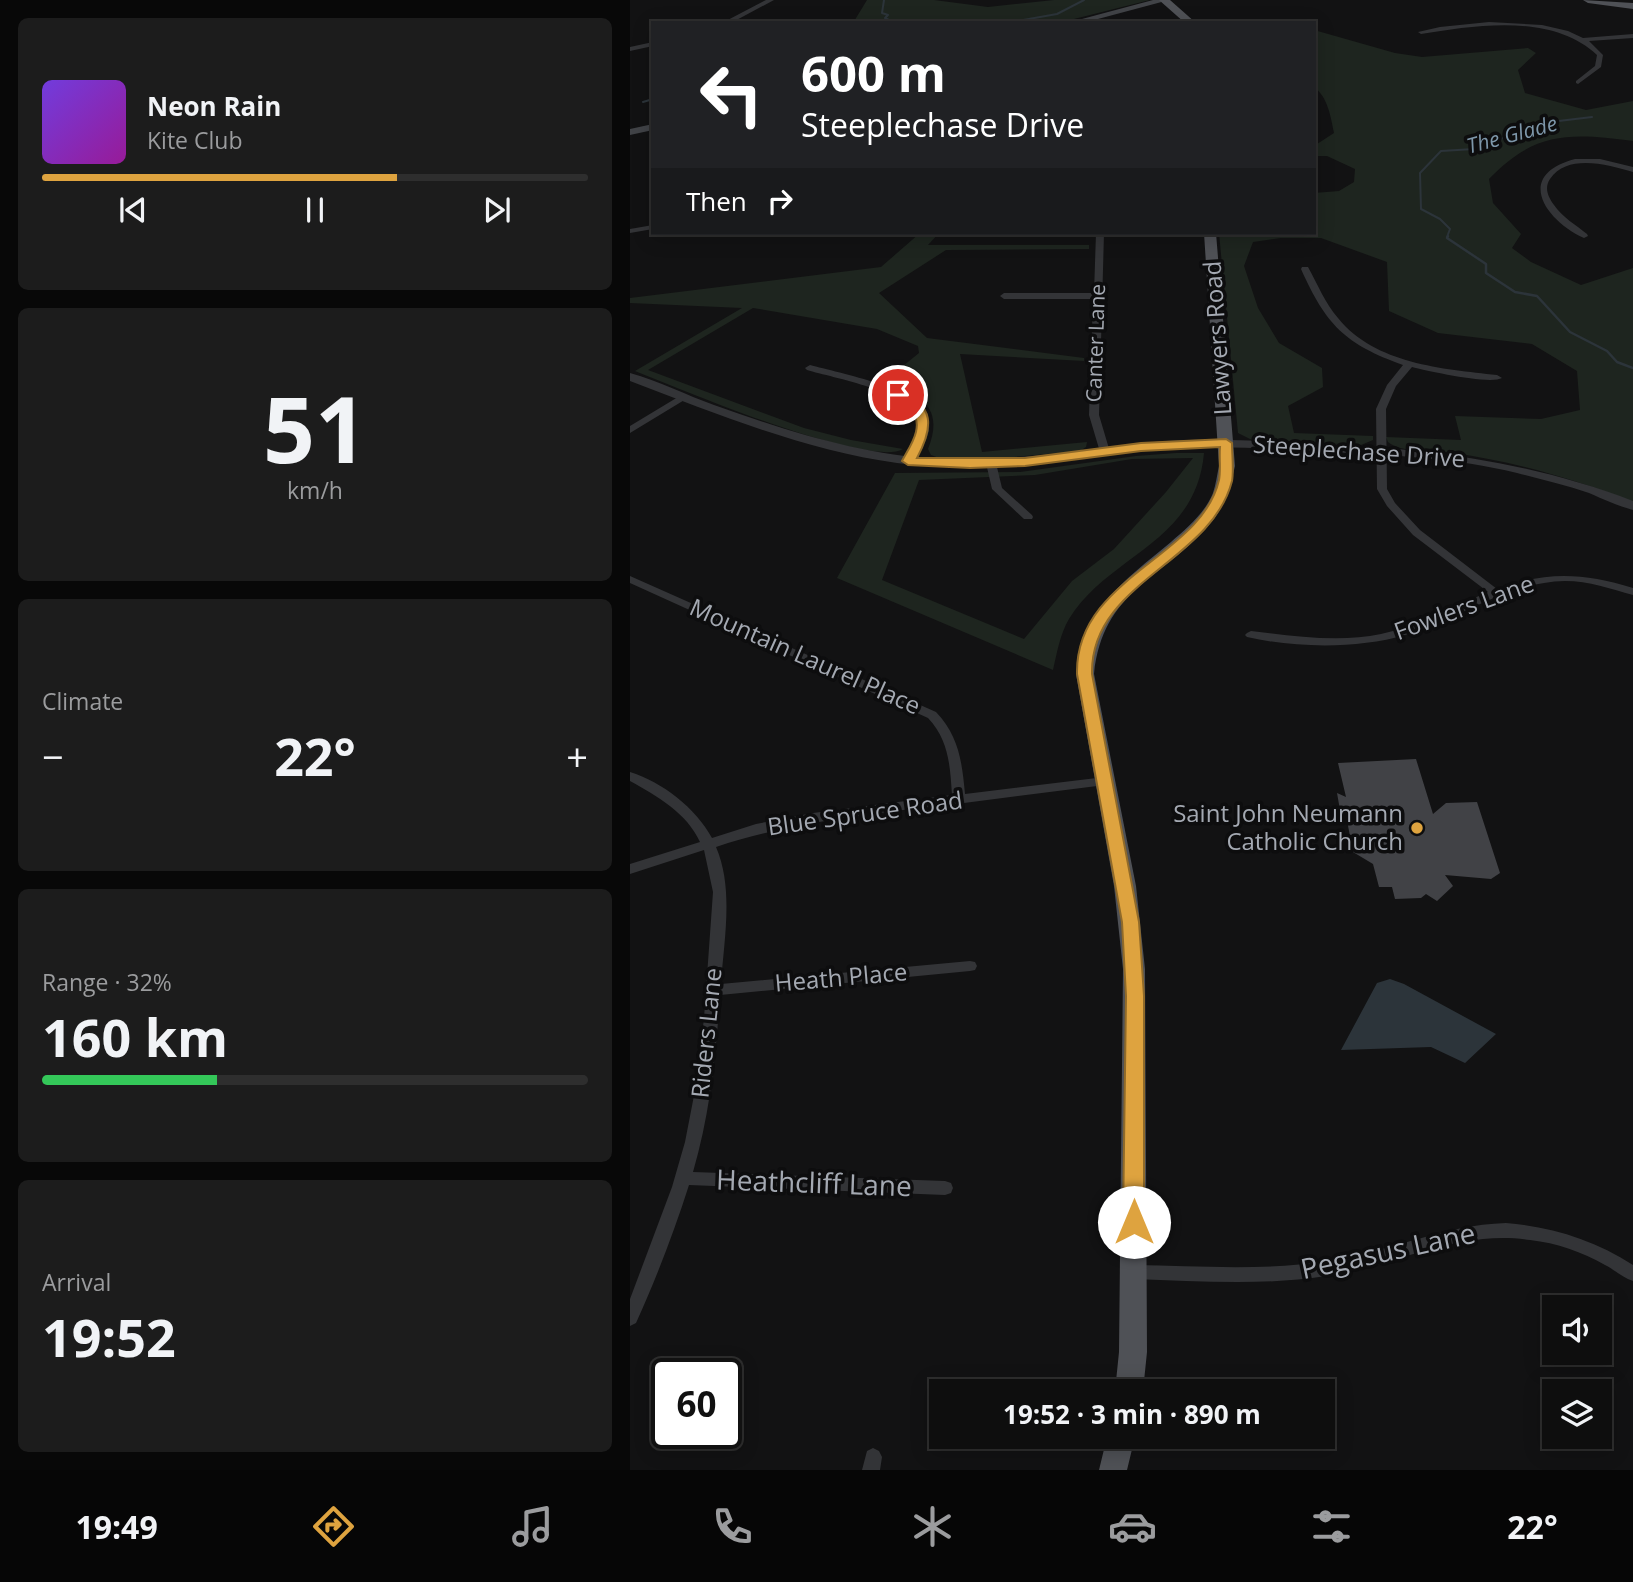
<!DOCTYPE html>
<meta charset="utf-8">
<style>
:root{--surface:#0e0e0e;--page:#1c1c1c;--text:#f1f3f6;--muted:#9b9c9e;--line:#2e2e2e;--accent:#dea33f}
body{margin:0;font-family:"Open Sans",sans-serif;background:var(--page);color:var(--text);height:100vh;display:flex;flex-direction:column;font-size:26px;white-space:nowrap}
*{box-sizing:border-box;margin:0}
p{font-size:23px;color:var(--muted)}
.icon{flex:none;width:38px;height:38px;fill:none;stroke:currentColor;stroke-width:2;stroke-linecap:round;stroke-linejoin:round}
.map{position:relative;flex:1;overflow:hidden}
.drawer{display:flex;flex-direction:column;gap:18px;padding:18px;background:#080808;width:630px}
.drawer>*{flex:none}
.guide{position:absolute;left:21px;top:21px;width:665px;height:214px;border-radius:0px;box-shadow:0 4px 18px #0003,0 0 0 2px var(--line);background:#202124;color:#fff;overflow:hidden}
.fabs{position:absolute;left:912px;top:1295px;display:grid;gap:14px}
.fabs a{display:grid;place-items:center;width:70px;height:70px;border-radius:0px;background:var(--surface);box-shadow:0 4px 18px #0003,0 0 0 2px var(--line);font-size:35px}
.speed{position:absolute;left:21px;top:1358px;display:flex;gap:14px;font-size:35px;font-weight:700;text-align:center}
.speed>*{display:grid;place-content:center;width:91px;height:91px;border-radius:50%;background:var(--surface);box-shadow:0 4px 18px #0003,0 0 0 2px var(--line);line-height:1}
.speed .limit{border:4px solid #111;border-radius:10px;background:#fff;color:#111}
.pin{position:absolute;display:grid;place-items:center;width:60px;height:60px;color:#fff;margin:-30px;border:4px solid #fff;border-radius:50%;box-shadow:0 2px 7px #0007}
.me{position:absolute;width:77px;margin:-38px;rotate:0deg;stroke-linejoin:round;filter:drop-shadow(0 0 5px #0008)}
.turn{display:flex;align-items:center;gap:24px;height:147px;padding:0 35px;font-size:32px}
.turn .icon{width:91px;height:91px;stroke-width:2.5}
.turn b{display:block;font-size:49px;line-height:60px}
.then{display:flex;align-items:center;height:66px;padding:0 35px;background:#0003;gap:14px;font-size:26px}
.big{font-size:52px;font-weight:700;line-height:1.1}
.drawer .card{flex:1;display:flex;flex-direction:column;justify-content:center;gap:10px;min-width:0;padding:0 24px;border-radius:10px;background:var(--page)}
.drawer .dial{align-items:center;gap:0}
.dial b{font-size:91px;line-height:1}
.song{display:flex;align-items:center;gap:21px}
.cover{width:84px;height:84px;border-radius:10px;background:linear-gradient(135deg,hsl(260 70% 55%),hsl(300 70% 35%))}
.played{height:7px;border-radius:4px;background:linear-gradient(90deg,var(--accent) 65%,var(--line) 65%)}
.keys{display:flex;justify-content:space-around;direction:ltr}
.heat{display:flex;justify-content:space-between;align-items:center;font-size:38px;direction:ltr}
.charge{height:10px;border-radius:5px;background:linear-gradient(90deg,#34c759 32%,var(--line) 0)}
.trip{position:absolute;left:299px;top:1379px;width:406px;height:70px;border-radius:0px;background:var(--surface);box-shadow:0 4px 18px #0003,0 0 0 2px var(--line);font-weight:700;line-height:70px;text-align:center}
.menu{display:flex;height:112px;justify-content:space-around;align-items:center;background:#060606;color:var(--muted)}
.menu .icon{width:49px;height:49px}
.menu .current{color:var(--accent)}
.menu b{font-size:32px;color:var(--text)}
main{display:flex;flex:1;min-height:0}
.map>svg:first-child{display:block}
.green{fill:#1e251f;fill-rule:evenodd}
.water{fill:#2c343a}
.lines{fill:none;stroke-linecap:round;stroke-linejoin:round}
.stream-far1{stroke:#2c343a;stroke-width:2}
.stream{stroke:#2c343a;stroke-width:2.5}
.building{fill:#414246}
.minor{fill:#333437;fill-rule:evenodd}
.tertiary{fill:#333437;fill-rule:evenodd}
.secondary{fill:#414347;fill-rule:evenodd}
.primary{fill:#4f5156;fill-rule:evenodd}
.route{fill:#dea33f;stroke:#906a29;stroke-width:2}
.poi-dot{fill:#dea33f;stroke:#0d0d0e;stroke-width:2.5}
.labels{text-anchor:middle;stroke-width:7;stroke-linejoin:round;paint-order:stroke}
.far-water-label{font-size:21px;font-style:italic;fill:#7e97aa;stroke:#0d0d0e}
.far-street-label{font-size:21px;fill:#a4a9b2;stroke:#0d0d0e}
.street-label{font-size:24px;fill:#a4a9b2;stroke:#0d0d0e}
.poi-label{font-size:24px;fill:#a4a9b2;stroke:#0d0d0e;text-anchor:end}
.near-street-label{font-size:28px;fill:#a4a9b2;stroke:#0d0d0e}
</style>
<main>
<section class="drawer">
<div class="card">
<div class="song"><i class="cover"></i><div><b>Neon Rain</b><p>Kite Club</p></div></div>
<div class="played"></div>
<div class="keys"><svg class="icon" aria-label="previous" viewBox="0 0 24 24"><path d="M18 5L8 12l10 7zM5 5v14"/></svg><svg class="icon" aria-label="pause" viewBox="0 0 24 24"><path d="M8 5v14M16 5v14"/></svg><svg class="icon" aria-label="next" viewBox="0 0 24 24"><path d="M6 5l10 7-10 7zM19 5v14"/></svg></div>
</div>
<div class="card dial"><b>51</b><p>km/h</p></div>
<div class="card"><p>Climate</p>
<div class="heat"><a>−</a><b class="big">22°</b><a>+</a></div>
</div>
<div class="card"><p>Range · 32%</p><b class="big">160 km</b><div class="charge"></div></div>
<div class="card"><p>Arrival</p><b class="big">19:52</b></div>
</section>
<div class="map">
<svg width="1003" height="1470" viewBox="0 0 1003 1470">
<rect width="100%" height="100%" fill="#121213"/>
<path class="green" d="M237 0H304L358 7 424 0H520L428 23H223Z
M684 30 765 53 792 57 898 48 906 53 888 70 895 93 956 110 1003 101V141C940 133 905 131 859 179L863 203 891 234 882 248 901 262 951 285 1003 268V502C942 478 880 460 815 452 798 450 772 453 758 442L756 437 831 440 825 416 911 419 950 410 947 371 902 344 808 333 759 311 757 262 691 238H651L623 242 614 266 628 308 649 343 692 368 693 387 658 406 664 433 743 436V440L731 445 622 440 608 433 589 233H684V193L709 191 724 182 725 169 697 156H684V146L704 133C701 118 698 97 684 87Z
M290 233H309L298 245H459V249L316 250 249 293 297 338 454 358V361L330 354 352 452 457 442 456 447 450 451 373 458H309L301 455 298 449C315 406 290 394 252 383L289 353 288 346 247 329 123 308 18 370 174 428 221 440 273 449C238 469 48 388 5 371L112 308 0 303V298L251 267Z
M546 453H574C566 544 479 554 439 619 430 634 427 653 423 670L207 578 265 473 390 472 506 456ZM563 458 536 492 484 549 442 581 394 639 252 580 289 480 405 475 502 459Z"/>
<path class="water" d="M760 979 774 984 866 1034 835 1063 801 1047 711 1050 747 983Z"/>
<g class="lines">
<path class="stream-far1" d="M252 23 259 20 255 18 258 15 252 13 254 0
M376 23 427 14 454 0
M13 102 23 99
M817 237 820 229 810 219 791 209 790 173 811 151 844 149 912 123 962 117"/>
<path class="stream" d="M818 236 817 238 856 264V273L885 292 907 296 940 332 977 351 987 362 1003 368"/>
</g>
<path class="building" d="M786 759 803 814 816 803 847 802 870 873 861 879 815 875 823 886 807 901 796 894 791 898 765 899 762 887H749L743 864 723 852 715 810H710L707 793 716 797 708 763Z"/>
<g class="lines">
<path class="minor" d="M136 0H144L101 23H92Z
M859 22 912 25 938 31 953 38 1003 34V38L959 41 973 55 971 67 948 84 946 83V81L965 66 967 55C922 13 847 25 791 34L788 32 810 27Z
M23 42V46L0 51V47Z
M945 159H970L1003 167V172C978 165 938 153 920 179 914 188 918 197 924 205 932 217 946 225 957 234L958 236 954 238C915 220 884 175 945 159Z
M23 225V229L0 233V229Z
M466 233H474L469 415 480 452 475 455 470 452 459 415 463 299H374L370 296 374 293H464Z
M672 267H678C688 285 695 303 708 318 745 364 813 369 867 375L872 378C860 385 798 371 782 367L766 386 756 409 757 489 765 503 790 530 867 589C917 571 953 573 1003 588V595C981 589 959 581 935 581 877 582 830 619 775 635 728 649 665 648 617 637L615 635 617 633 621 631C664 636 709 643 751 634 789 626 823 607 858 592L783 535 757 506 747 489 746 409 757 385 773 365C715 344 696 325 671 269Z
M180 365C208 373 295 388 299 423 301 437 289 452 282 463H274L273 461C280 450 293 434 289 421 281 391 203 378 177 370L175 368Z
M53 394 58 397 56 399 0 433V426Z
M361 460 366 463 372 488 402 515 403 517 402 519H394L362 489 356 463Z
M0 576 306 712C329 736 332 762 335 794L475 777 481 781 475 785 334 803 329 805 324 804C242 814 165 821 86 847 104 889 94 939 91 984L340 961 345 962 347 966 345 970 340 971 90 995C86 1054 80 1114 63 1172L315 1181 321 1183 323 1188 321 1193 315 1195 59 1185C44 1232 26 1279 6 1323L0 1326V1299L42 1187 55 1142 67 1080 74 1018 83 892 74 850 0 874V864L70 842C57 813 27 796 0 781V772C32 782 66 808 82 838L126 824 183 813 322 795C320 766 319 740 298 718L0 583Z
M876 1223C922 1227 964 1240 1003 1265V1281C993 1278 985 1270 975 1265 952 1252 927 1243 900 1240 828 1229 765 1266 696 1276 633 1286 568 1281 504 1279L498 1277 496 1272 498 1267 504 1265C568 1266 634 1271 698 1261 760 1252 812 1225 876 1223Z
M243 1448 249 1451 252 1457 250 1470H232L237 1451Z"/>
<path class="tertiary" d="M0 373C29 381 56 395 84 405 157 431 231 455 309 459 385 463 460 447 535 441 583 438 630 441 677 443 792 448 896 460 1003 501V510C988 506 973 499 959 493 935 485 911 479 887 473 826 458 762 455 699 452 651 449 604 446 556 448 459 451 364 476 267 463 174 450 87 414 0 381Z"/>
<path class="secondary" d="M523 0H539L453 23H437Z
M23 124V130L0 135V129Z"/>
<path class="primary" d="M529 0H540L566 23H555Z
M953 0 1003 3V9L958 3Z
M574 233H586L605 466C600 487 594 508 579 525 531 580 473 590 464 674L506 886 515 969 517 1352 513 1391H485L489 1352 493 969 484 886 446 674C453 609 494 581 541 542 557 528 575 513 583 493 586 484 587 475 589 466Z
M477 1437H505L497 1470H469Z"/>
</g>
<path class="route" d="M268 392C306 404 303 428 287 458H395L511 443 596 439 602 443C602 455 604 470 602 481 581 563 460 582 462 674L509 922 514 996V1222L511 1228 504 1231 496 1228 493 1222 496 996 492 922 447 674C445 577 571 558 589 480 591 470 589 458 590 447L511 451 395 466 340 468 278 465 272 461C280 446 296 425 280 409 275 403 267 401 262 395Z"/>
<circle class="poi-dot" cx="787" cy="828" r="7"/>
<g class="labels">
<g class="far-water-label">
<text transform="translate(882 135) rotate(-15)" y="7">The Glade</text>
</g>
<g class="far-street-label">
<text transform="translate(466 343) rotate(-88)" y="7">Canter Lane</text>
</g>
<g class="street-label">
<text transform="translate(588 338) rotate(-94)" y="8">Lawyers Road</text>
<text transform="translate(729 452) rotate(4)" y="8">Steeplechase Drive</text>
<text transform="translate(834 608) rotate(-20)" y="8">Fowlers Lane</text>
<text transform="translate(175 657) rotate(24)" y="8">Mountain Laurel Place</text>
<text transform="translate(235 814) rotate(-8)" y="8">Blue Spruce Road</text>
<text transform="translate(211 978) rotate(-5)" y="8">Heath Place</text>
<text transform="translate(77 1033) rotate(-84)" y="8">Riders Lane</text>
</g>
<g class="poi-label">
<text x="773" y="822">Saint John Neumann<tspan x="773" dy="28">Catholic Church</tspan></text>
</g>
<g class="near-street-label">
<text transform="translate(184 1183) rotate(2)" y="10">Heathcliff Lane</text>
<text transform="translate(758 1251) rotate(-12)" y="10">Pegasus Lane</text>
</g>
</g>
</svg>
<div class="fabs">
<a><svg class="icon" aria-label="sound" viewBox="0 0 24 24"><path d="M4 9h4l5-4v14l-5-4H4zM17 9q2 3 0 6"/></svg></a>
<a><svg class="icon" aria-label="layers" viewBox="0 0 24 24"><path d="M12 4l9 5-9 5-9-5zM3 14l9 5 9-5"/></svg></a>
</div>
<div class="speed"><div class="limit">60</div></div>
<div class="pin" style="left:268px;top:395px;background:#d93025"><svg class="icon" aria-label="arrive" viewBox="0 0 24 24"><path d="M6 21V4h12l-3 4 3 4H6"/></svg></div>
<svg class="me" style="left:504px;top:1222px" viewBox="-20 -20 40 40"><circle r="19" fill="#fff"/><path d="M0-13L10 11 0 6-10 11z" fill="#dea33f"/></svg>
<div class="trip">19:52 · 3 min · 890 m</div>
<div class="guide">
<div class="turn"><svg class="icon" aria-label="left" viewBox="0 0 24 24"><path d="M17 20v-9H6M10 6l-5 5 5 5"/></svg><div><b>600 m</b>Steeplechase Drive</div></div>
<div class="then">Then<svg class="icon" aria-label="right" viewBox="0 0 24 24"><path d="M7 20v-9h11M14 6l5 5-5 5"/></svg></div>
</div>
</div>
</main>
<nav class="menu">
<b>19:49</b>
<svg class="icon current" aria-label="directions" viewBox="0 0 24 24"><path d="M12 3l9 9-9 9-9-9zM9 14v-3h6M13 9l2 2-2 2"/></svg>
<svg class="icon" aria-label="music" viewBox="0 0 24 24"><path d="M9 18V5l10-2v13"/><circle cx="6" cy="18" r="3"/><circle cx="16" cy="16" r="3"/></svg>
<svg class="icon" aria-label="phone" viewBox="0 0 24 24"><path d="M5 4h4l2 5-3 2q2 4 5 5l2-3 5 2v4C11 20 4 13 5 4z"/></svg>
<svg class="icon" aria-label="climate" viewBox="0 0 24 24"><path d="M12 3v18M4 7l16 10M4 17L20 7"/></svg>
<svg class="icon" aria-label="car" viewBox="0 0 24 24"><path d="M5 17H2v-5l4-1 3-4h7l3 4 3 1v5h-3M9 17h6M6 11h13"/><circle cx="7" cy="17" r="2"/><circle cx="17" cy="17" r="2"/></svg>
<svg class="icon" aria-label="filters" viewBox="0 0 24 24"><path d="M4 7h16M4 17h16"/><circle cx="9" cy="7" r="2"/><circle cx="15" cy="17" r="2"/></svg>
<b>22°</b>
</nav>
